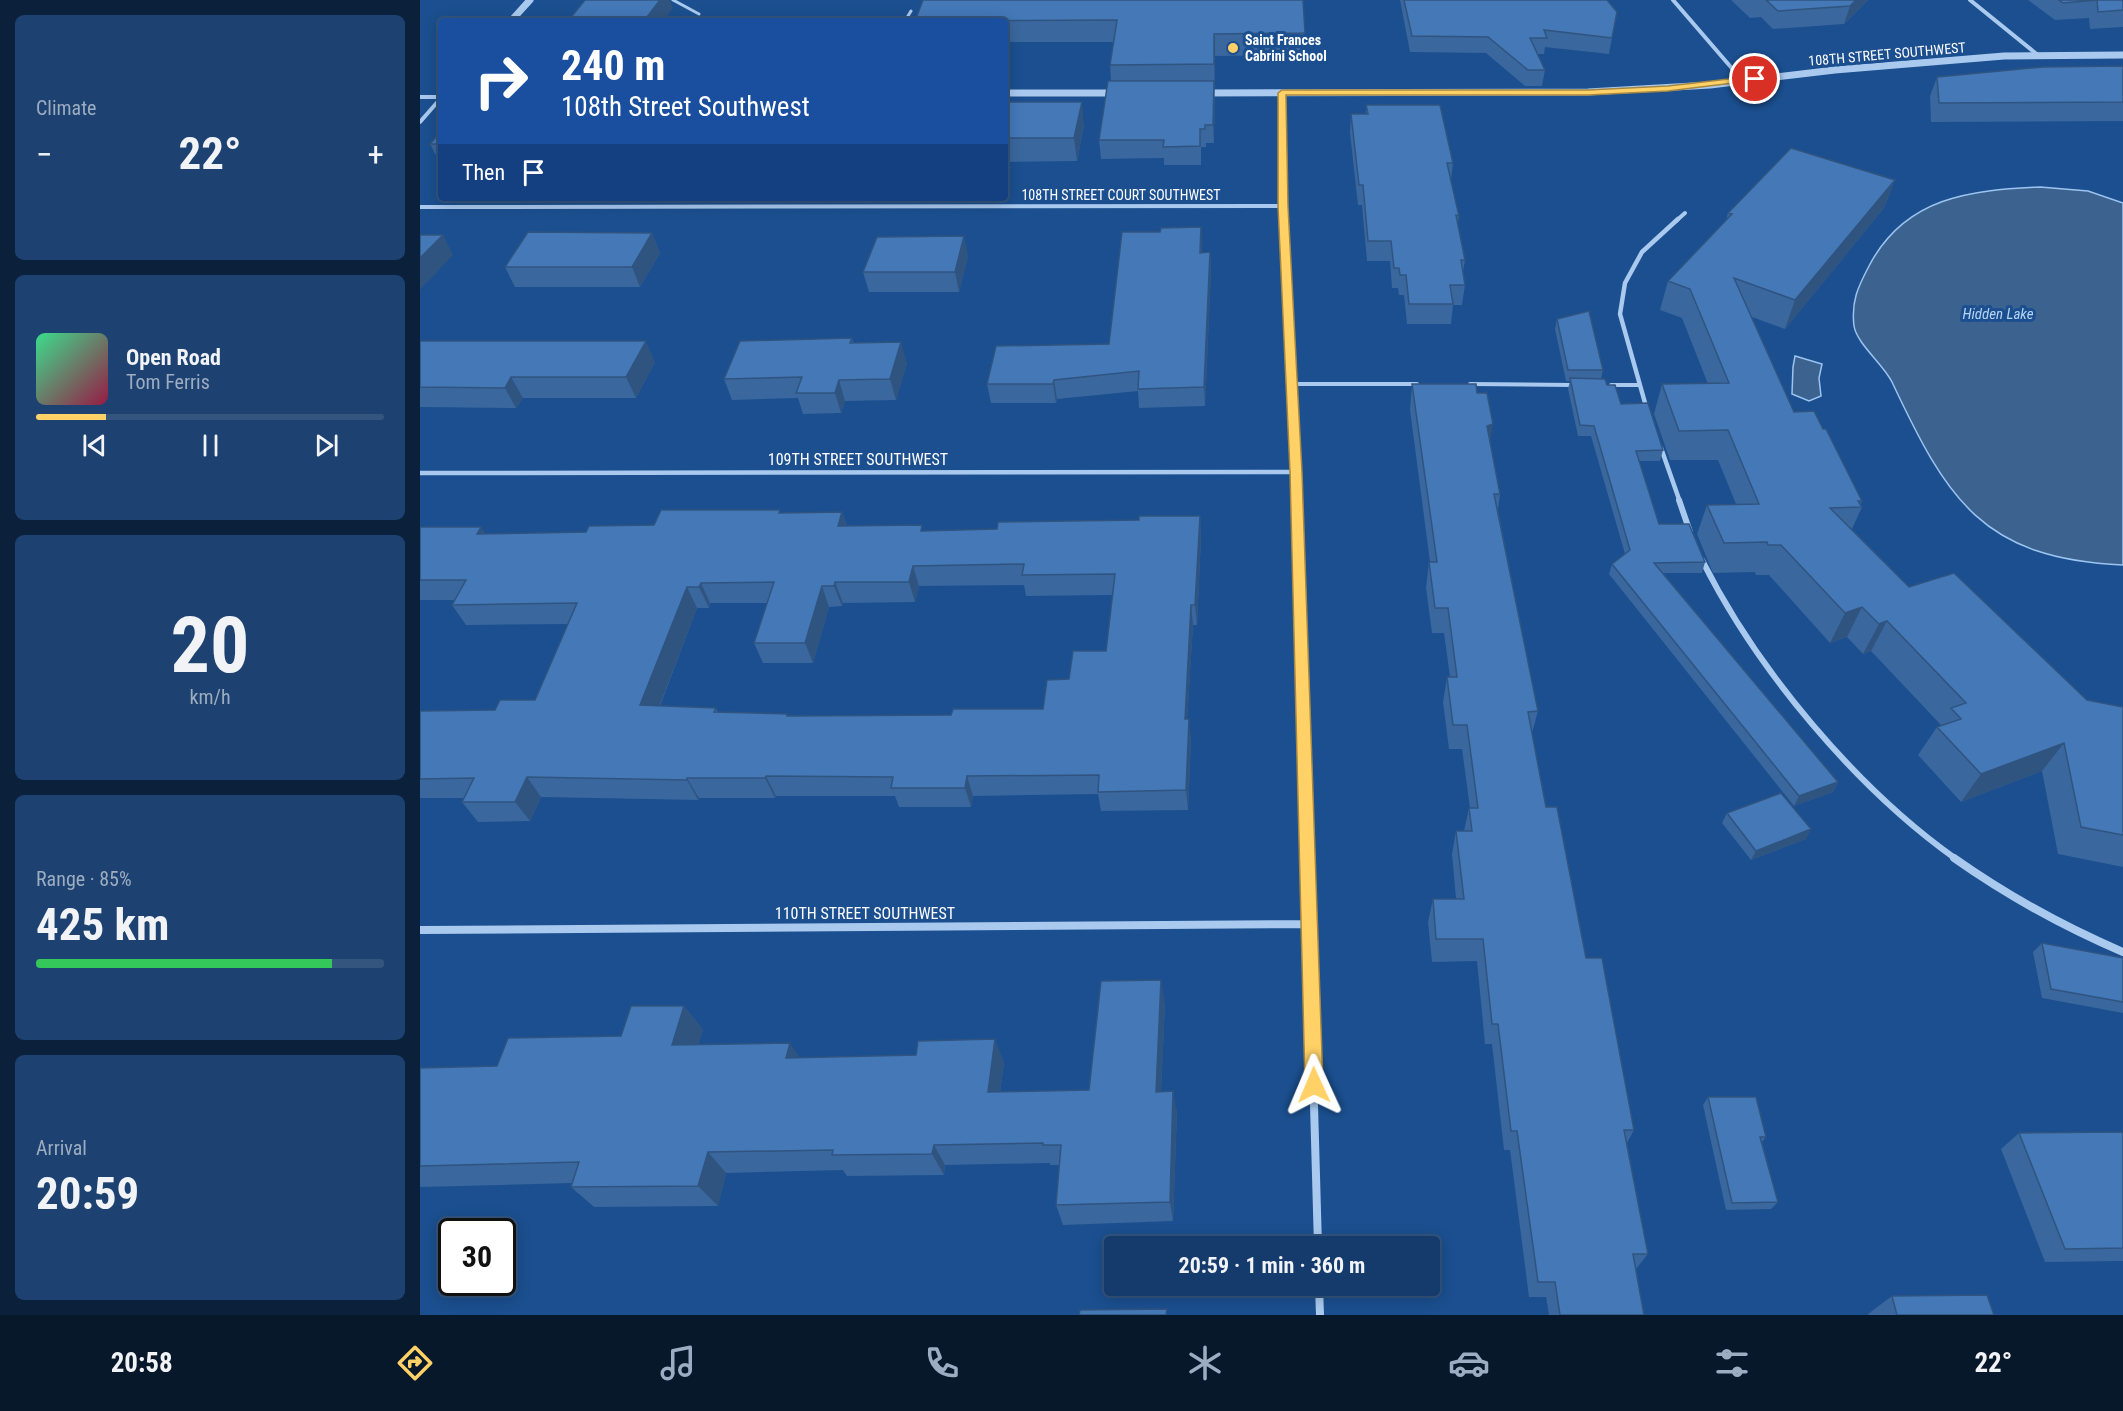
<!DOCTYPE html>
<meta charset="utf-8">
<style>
:root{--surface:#143b6b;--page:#1d4271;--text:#f1f3f6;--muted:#9dadc1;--line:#33557e;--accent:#ffd166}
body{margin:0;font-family:"Roboto Condensed",sans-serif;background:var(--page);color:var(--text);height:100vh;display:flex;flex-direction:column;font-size:22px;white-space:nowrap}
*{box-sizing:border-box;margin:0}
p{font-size:20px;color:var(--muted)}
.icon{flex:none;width:33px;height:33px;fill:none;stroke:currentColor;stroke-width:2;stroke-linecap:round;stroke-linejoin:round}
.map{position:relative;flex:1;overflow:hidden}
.side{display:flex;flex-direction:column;gap:15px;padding:15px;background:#0b203b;width:420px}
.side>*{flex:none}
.banner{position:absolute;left:18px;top:18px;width:570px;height:183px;border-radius:6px;box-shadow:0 3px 15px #0003,0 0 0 2px var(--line);background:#1a4fa0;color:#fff;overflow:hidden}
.speed{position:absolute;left:18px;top:1218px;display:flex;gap:12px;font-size:30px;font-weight:700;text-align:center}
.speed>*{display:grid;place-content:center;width:78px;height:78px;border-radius:50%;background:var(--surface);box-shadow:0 3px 15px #0003,0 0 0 2px var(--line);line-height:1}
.speed .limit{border:3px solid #111;border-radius:9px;background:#fff;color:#111}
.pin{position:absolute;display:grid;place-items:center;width:51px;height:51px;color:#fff;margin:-26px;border:3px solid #fff;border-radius:50%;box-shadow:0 2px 6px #0007}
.me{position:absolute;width:66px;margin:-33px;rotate:359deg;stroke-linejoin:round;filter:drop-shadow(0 0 4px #0008)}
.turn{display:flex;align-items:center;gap:21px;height:126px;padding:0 24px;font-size:27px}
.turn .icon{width:78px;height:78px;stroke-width:2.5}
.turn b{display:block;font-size:42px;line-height:51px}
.then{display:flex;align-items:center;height:57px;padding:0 24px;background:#0003;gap:12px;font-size:22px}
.big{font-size:45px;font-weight:700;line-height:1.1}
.side .widget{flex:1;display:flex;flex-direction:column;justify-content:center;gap:9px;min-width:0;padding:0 21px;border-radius:9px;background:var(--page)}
.side .dial{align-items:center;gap:0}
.dial b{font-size:78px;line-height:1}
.song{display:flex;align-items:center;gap:18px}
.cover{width:72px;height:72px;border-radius:9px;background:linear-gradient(135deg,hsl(150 70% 55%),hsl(340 70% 35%))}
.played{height:6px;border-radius:3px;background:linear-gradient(90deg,var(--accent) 20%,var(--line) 20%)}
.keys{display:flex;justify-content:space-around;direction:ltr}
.heat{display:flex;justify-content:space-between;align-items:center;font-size:33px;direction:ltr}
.charge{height:9px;border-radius:4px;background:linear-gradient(90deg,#34c759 85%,var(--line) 0)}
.trip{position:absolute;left:684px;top:1236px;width:336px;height:60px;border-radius:6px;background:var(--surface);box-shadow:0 3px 15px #0003,0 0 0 2px var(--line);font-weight:700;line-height:60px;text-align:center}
.tab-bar{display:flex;height:96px;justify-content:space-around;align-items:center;background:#08182b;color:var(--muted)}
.tab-bar .icon{width:42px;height:42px}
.tab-bar .on{color:var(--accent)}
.tab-bar b{font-size:27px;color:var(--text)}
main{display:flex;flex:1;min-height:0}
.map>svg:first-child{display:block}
.water{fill:#3c6290;stroke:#9cc4f0;stroke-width:1.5}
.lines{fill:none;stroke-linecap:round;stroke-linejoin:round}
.service-far1{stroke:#a9c9ee;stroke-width:3}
.service{stroke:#a9c9ee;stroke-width:4}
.minor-far3{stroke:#a9c9ee;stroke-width:4}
.minor-far2{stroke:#a9c9ee;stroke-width:4.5}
.minor-far1{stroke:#a9c9ee;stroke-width:6}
.minor{stroke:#a9c9ee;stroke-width:8}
.tertiary{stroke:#a9c9ee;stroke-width:7}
.wall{fill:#3a679d;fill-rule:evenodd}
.shaded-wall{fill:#305480}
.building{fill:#4478b7;stroke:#305480;stroke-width:1.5;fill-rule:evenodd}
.route{fill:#ffd166;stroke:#a68842;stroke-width:1.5}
.poi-dot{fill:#ffd166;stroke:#1b4f8f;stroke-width:2}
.labels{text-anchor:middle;stroke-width:6;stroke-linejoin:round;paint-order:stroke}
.far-poi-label{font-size:14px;font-weight:bold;fill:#fff;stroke:#1b4f8f;text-anchor:start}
.far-street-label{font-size:14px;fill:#fff;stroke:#1b4f8f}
.far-water-label{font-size:15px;font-style:italic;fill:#b5d3f5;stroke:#1b4f8f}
.street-label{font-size:16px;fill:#fff;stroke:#1b4f8f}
</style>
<main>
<section class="side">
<div class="widget"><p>Climate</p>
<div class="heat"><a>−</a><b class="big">22°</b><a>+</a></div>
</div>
<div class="widget">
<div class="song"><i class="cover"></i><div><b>Open Road</b><p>Tom Ferris</p></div></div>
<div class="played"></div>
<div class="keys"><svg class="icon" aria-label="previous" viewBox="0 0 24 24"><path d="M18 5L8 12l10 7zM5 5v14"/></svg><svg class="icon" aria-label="pause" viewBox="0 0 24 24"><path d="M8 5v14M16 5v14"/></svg><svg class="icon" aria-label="next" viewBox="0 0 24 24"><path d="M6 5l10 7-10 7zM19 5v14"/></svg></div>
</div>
<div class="widget dial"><b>20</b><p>km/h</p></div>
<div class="widget"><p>Range · 85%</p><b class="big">425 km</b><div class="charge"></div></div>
<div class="widget"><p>Arrival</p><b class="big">20:59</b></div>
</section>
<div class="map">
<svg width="1703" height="1315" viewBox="0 0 1703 1315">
<rect width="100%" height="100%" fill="#1b4f8f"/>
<path class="water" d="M1620 187 1668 191 1703 203V565C1562 559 1527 499 1472 382 1464 365 1437 344 1434 326 1431 301 1438 287 1449 266 1485 197 1550 190 1620 187Z
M1375 356 1402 364 1399 378 1401 396 1389 401 1372 394 1373 367Z"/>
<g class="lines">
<path class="service-far1" d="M253 0 279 14
M485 21 491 11"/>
<path class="service" d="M872 384H997
M1050 384 1153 385
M1191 385H1219"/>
<path class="minor-far3" d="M1253 0 1322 80
M1550 0 1619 56
M862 93 864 221
M0 97H21
M0 122 21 98
M0 207 863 206
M1256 221 1265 213"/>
<path class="minor-far2" d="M864 219 877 502
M1227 410 1200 314 1205 283 1222 252 1258 219
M1241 448 1260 502
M0 473 876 472"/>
<path class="minor-far1" d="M877 500 887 859
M1259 500 1270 532
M1282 560C1337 670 1436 788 1536 859"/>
<path class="minor" d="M887 858 898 1246
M1534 858C1588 896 1642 926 1703 952
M0 930 890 924
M899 1286 900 1315"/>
<path class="tertiary" d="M91 21 110 0
M585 93H699
M781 93 1168 92 1290 85 1415 70 1584 56 1703 55"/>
</g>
<path class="wall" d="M503 0 885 33V55L795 56 794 143H786V147H781V165H744V158L681 159 679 140 691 81 690 65 694 42H586L585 45V21H495Z
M980 0H1187L1197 12 1189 54 1125 47 1124 54H1118L1125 70 1122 86H1105L1066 53 990 52Z
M1311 0H1448L1424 24 1353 29 1341 17 1330 18Z
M1608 0H1703V27L1670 29 1669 18 1635 20Z
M1703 66V121L1511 122 1510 96 1517 77Z
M585 102 664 125 657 161 585 162Z
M946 105 1033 163 1031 180 1039 216 1038 223 1045 260 1043 272 1045 285 1042 305H1033L1031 324H987L984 295H979L978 288H972L970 261H947L942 205H938L930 133 931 114H946Z
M21 131V163H20L10 144Z
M1475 180 1464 208 1365 329 1332 317 1374 412 1403 429 1442 501 1440 505 1442 507 1432 529 1489 587 1667 700 1703 707V867L1638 854 1622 771 1541 802 1498 755 1517 727 1521 725 1451 651 1443 654 1427 637 1410 643 1349 575H1336L1335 572 1293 573 1277 534 1287 505 1316 504 1298 460H1250L1234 414 1242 384H1288L1262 318 1240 310 1248 281 1306 221 1308 213Z
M781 227 782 253 790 252 791 271 785 406 719 408 718 391 637 399 636 403H571L567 384 689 344 740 232Z
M232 233 240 253 220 287H95L85 267Z
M548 256 539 292H449L443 272Z
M1137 319 1183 370 1181 379 1201 404 1243 450 1240 461H1219L1239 524 1285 562 1282 573H1243L1418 782 1413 792 1374 806 1189 574 1192 564 1205 554 1171 436H1158L1148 389 1150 381H1146L1135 329Z
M432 338 433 343 487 363 476 400 425 401 421 413 383 414 378 398 312 400 304 379Z
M0 341 235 362 216 398H103L96 408 0 407Z
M992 384 1057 393 1070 441 1080 494 1078 510 1118 711 1112 733 1126 807 1166 958 1214 1130 1207 1143 1228 1254 1216 1269 1224 1315H1129L1126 1297H1109L1090 1150H1084L1072 1044H1065L1057 961 1012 962 1008 922 1013 899H1036L1032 854 1036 831H1044L1049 808H1050L1042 749H1029L1023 702 1027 677H1030L1024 633H1012L1006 588 1009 562H1010L990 410Z
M422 512 427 526 504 531 577 529 780 516 781 537 777 625H773L767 719 771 739 768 810 681 811 678 794 553 796 551 807H479L475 796H356L355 798H279L278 800 121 797 110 821 58 822 42 802 44 798H0V711L75 710 115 700 148 624 46 625 32 605 34 600H0V527H61L65 534 166 532 361 513ZM604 585 606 596 693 595 686 651 649 679 623 709 531 715 368 716 298 713 296 708 240 706 277 608H289L290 603H347L334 643 343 663H393L409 607 422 606 423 603 495 602 499 586Z
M1307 813 1386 839 1331 860 1302 823Z
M1622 943 1703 958V1013L1622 998 1613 952Z
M745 1004 741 1091 757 1112 753 1221 643 1225 636 1205 639 1165H630V1163L525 1165 524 1175 427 1176 423 1170 306 1173 298 1206 174 1207 151 1187 152 1183 0 1187V1068L77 1066 201 1036 264 1006 283 1030 278 1045 379 1057 584 1062 580 1092 669 1090Z
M1288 1097 1346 1137 1342 1142 1358 1202 1351 1209 1306 1210 1283 1105Z
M1599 1133 1703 1134V1261L1625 1262 1581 1149Z
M1472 1296 1574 1315H1449L1448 1314Z"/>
<path class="shaded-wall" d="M240 0H250L253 8 244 21H224Z
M1436 0H1448L1424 24 1430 6Z
M794 34 795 56 794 87Z
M794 81V143L793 125Z
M662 102 664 125 657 161 654 138Z
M1475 180 1464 208 1365 329 1375 300Z
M781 227 782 246 781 271 780 253Z
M232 233 240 253 220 287 212 267Z
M23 235 33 255 0 290V258Z
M544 236 548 256 539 292 535 272Z
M790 252 791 271 785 406 784 387Z
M226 341 235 362 216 398 206 377Z
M481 342 487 363 476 400 470 379Z
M91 377 103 398 96 408 85 388Z
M419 380 425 401 421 413 415 393Z
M634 380 637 399 636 403 633 384Z
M1073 424 1069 449 1067 426Z
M422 512 429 533 418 526Z
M780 516 781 537 777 625 775 605Z
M61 527 74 548 57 534Z
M493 566 499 586 495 602 489 582Z
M415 582 423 603 422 606 414 586Z
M281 583 290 603 289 608 279 587Z
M402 586 409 607 393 663 385 643Z
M267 587 277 608 232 725 220 705Z
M771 605 773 625 766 739 765 719Z
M1442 607 1427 637 1410 643 1425 613Z
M1467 621 1451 651 1443 654 1459 624Z
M769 719 771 739 768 810 766 790Z
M1644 743 1622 771 1541 802 1561 774Z
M346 776 356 796 355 798 345 778Z
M547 776 553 796 551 807 545 788Z
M107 777 121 797 110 821 95 802Z
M267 778 279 798 278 800 267 780Z
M1418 782 1413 792 1374 806 1379 796Z
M1391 829 1386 839 1331 860 1336 851Z
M741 980 745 1004 740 1113 736 1092Z
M264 1006 283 1030 271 1068 252 1045Z
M575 1039 584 1062 577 1114 568 1092Z
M370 1043 385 1066 366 1058Z
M753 1091 757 1112 753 1221 750 1202Z
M514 1145 525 1165 524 1175 512 1154Z
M288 1152 306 1173 298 1206 278 1186Z"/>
<path class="building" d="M165 0H240L224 21H148Z
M503 0H883L885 33 794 34V64L690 65 697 20 495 21Z
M984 0H1187L1197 12 1192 38 1124 30 1127 38H1110L1125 70H1108L1068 37 992 36Z
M1346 0H1436L1430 6 1358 11Z
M1639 0H1703V10L1678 12 1677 0 1643 3Z
M1703 66V102L1519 103 1517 77 1623 67Z
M688 81H794L793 125H785V129H780V146L743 147 744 140H679Z
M585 102H662L654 138H585Z
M946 105H1020L1033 163H1027L1039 216 1036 215 1045 260H1041L1045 285H1030L1033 304H989L986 275H980L979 268H974L971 241H948L943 185H939L931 114H948Z
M21 131V144H10Z
M1371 148 1475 180 1375 300 1314 278 1374 412 1394 411 1403 429H1406L1442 501H1438L1442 507 1410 508 1489 587 1534 573 1667 700 1703 707V835L1661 827 1644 743 1561 774 1517 727 1541 719 1531 708 1546 703 1467 621 1459 624 1442 607 1425 613 1361 545H1348L1347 542 1304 543 1287 505 1339 504 1308 430 1259 431 1242 384 1309 383 1270 289 1248 281 1312 214 1308 213Z
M781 227 780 253 790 252 784 387 718 389 719 371 634 380 633 384H567L576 346 689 344 702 232H740L741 228Z
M108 232 232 233 212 267H85Z
M0 235H23L0 258Z
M544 236 535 272H443L457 237Z
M1169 311 1183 370H1148L1137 319Z
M432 338 430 343 481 342 470 379 419 380 415 393H376L382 377 304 379 320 341Z
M0 341H226L206 377H91L85 388 0 387Z
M1150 378 1185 379 1187 385H1195L1201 404 1228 403 1243 450 1216 451 1239 524H1269L1285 562 1234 563 1418 782 1379 796 1192 564 1210 550 1174 426 1160 425Z
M992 384H1056L1057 393H1067L1073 424 1067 426 1080 494H1074L1118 711 1108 712 1126 807H1137L1166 958H1182L1214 1130H1204L1228 1254H1213L1224 1315H1140L1135 1282H1118L1097 1131H1091L1078 1024H1072L1063 939H1016L1013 899H1044L1036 831H1052L1049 808H1058L1047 725H1033L1027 677H1037L1028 608H1015L1009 562H1017Z
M241 510H360L359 513 422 512 418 526 502 525 501 531 577 529 578 522 719 520V516H780L775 605H771L765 719H769L766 790 678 792 679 775 547 776 545 788H471L473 777 346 776 345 778H267V780L107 777 95 802H42L54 778 0 779V711L75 710 80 700H115L157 603 32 605 46 580H0V527H61L57 534 166 532 169 526 234 525ZM604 564 602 575 695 574 686 651H653L649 679 627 680 623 709H533L531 715 367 716V714L294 712 296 708 220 705 267 587H279L281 583 354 582 334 643H385L402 586H414L415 582H489L493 566Z
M1361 793 1391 829 1336 851 1307 813Z
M1622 943 1703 958V1002L1631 989Z
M741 980 736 1092 753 1091 750 1202 636 1205 641 1145H623V1143L514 1145 512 1154 412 1155 413 1150 288 1152 278 1186 151 1187 159 1162 0 1166V1068L77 1066 88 1038 201 1036 211 1006H264L252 1045 370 1043 366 1058 496 1055 498 1041 575 1039 568 1092 669 1090 681 981Z
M1288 1097H1336L1346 1137H1340L1358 1202 1312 1203Z
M1702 1132 1703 1134V1248L1645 1249 1599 1133Z
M1567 1295 1574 1315H1477L1472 1296Z
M747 1309 746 1315H659L660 1310Z"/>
<path class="route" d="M1335 76 1339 79 1338 80 1248 91 1168 95H866L868 206 882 472 903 1085 900 1091 894 1094 888 1091 885 1085 870 472 858 206V93L862 90H1168L1248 86Z"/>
<circle class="poi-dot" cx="813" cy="48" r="6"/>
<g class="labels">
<g class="far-poi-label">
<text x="825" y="45">Saint Frances<tspan x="825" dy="16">Cabrini School</tspan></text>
</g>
<g class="far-street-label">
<text transform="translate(1467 54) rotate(-5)" y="5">108TH STREET SOUTHWEST</text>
<text x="701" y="200">108TH STREET COURT SOUTHWEST</text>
</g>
<g class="far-water-label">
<text x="1578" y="319">Hidden Lake</text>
</g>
<g class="street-label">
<text x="438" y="465">109TH STREET SOUTHWEST</text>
<text x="445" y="919">110TH STREET SOUTHWEST</text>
</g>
</g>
</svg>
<div class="speed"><div class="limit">30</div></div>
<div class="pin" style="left:1335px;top:79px;background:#d93025"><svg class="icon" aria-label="arrive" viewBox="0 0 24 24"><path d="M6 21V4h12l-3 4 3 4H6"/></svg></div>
<svg class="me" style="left:894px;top:1085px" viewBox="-20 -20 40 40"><path d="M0-17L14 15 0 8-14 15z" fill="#ffd166" stroke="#fff" stroke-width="4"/></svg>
<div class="trip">20:59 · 1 min · 360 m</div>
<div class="banner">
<div class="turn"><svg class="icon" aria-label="right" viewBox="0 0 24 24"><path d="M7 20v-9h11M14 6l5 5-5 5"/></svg><div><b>240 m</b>108th Street Southwest</div></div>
<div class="then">Then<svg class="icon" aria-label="arrive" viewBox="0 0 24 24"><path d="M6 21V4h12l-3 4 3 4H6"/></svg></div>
</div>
</div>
</main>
<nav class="tab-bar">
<b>20:58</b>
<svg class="icon on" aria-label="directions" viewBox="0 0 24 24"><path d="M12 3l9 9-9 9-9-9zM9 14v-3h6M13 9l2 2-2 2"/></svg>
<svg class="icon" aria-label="music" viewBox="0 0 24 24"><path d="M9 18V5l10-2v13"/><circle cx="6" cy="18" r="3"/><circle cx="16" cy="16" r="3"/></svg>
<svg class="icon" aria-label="phone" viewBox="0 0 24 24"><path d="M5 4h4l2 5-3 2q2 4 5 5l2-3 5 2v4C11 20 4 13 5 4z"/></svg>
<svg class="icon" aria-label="climate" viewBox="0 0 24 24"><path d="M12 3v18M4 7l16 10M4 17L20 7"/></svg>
<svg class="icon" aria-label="car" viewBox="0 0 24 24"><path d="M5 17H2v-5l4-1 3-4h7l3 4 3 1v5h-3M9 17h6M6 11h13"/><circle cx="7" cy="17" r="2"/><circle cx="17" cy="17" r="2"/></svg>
<svg class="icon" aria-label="filters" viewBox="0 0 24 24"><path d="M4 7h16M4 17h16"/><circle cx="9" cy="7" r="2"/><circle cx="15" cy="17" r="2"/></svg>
<b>22°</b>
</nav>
